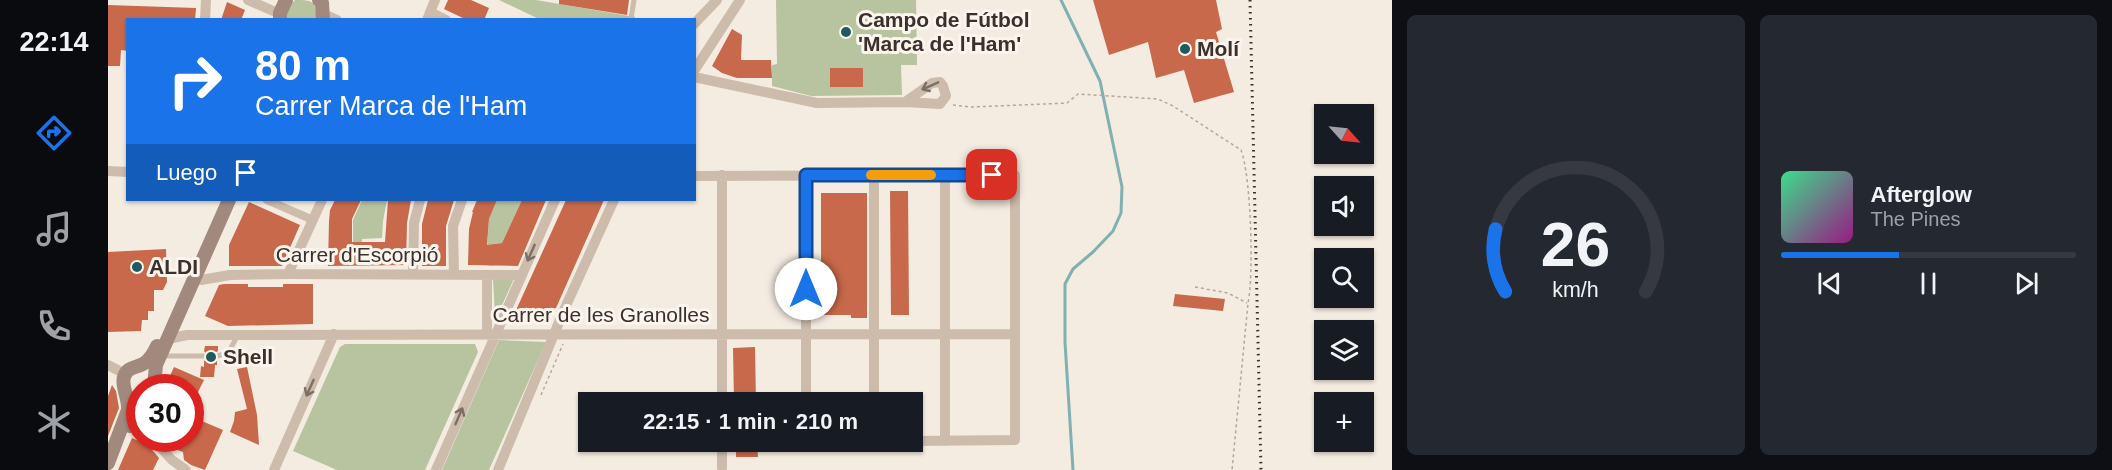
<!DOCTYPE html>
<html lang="es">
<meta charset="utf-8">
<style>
:root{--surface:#171b24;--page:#242831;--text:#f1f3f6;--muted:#9ea1a6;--line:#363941;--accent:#1a73e8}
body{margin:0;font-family:Arial,sans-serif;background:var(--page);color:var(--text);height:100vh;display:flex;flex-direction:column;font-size:22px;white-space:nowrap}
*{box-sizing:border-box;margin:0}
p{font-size:20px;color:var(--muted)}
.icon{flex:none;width:33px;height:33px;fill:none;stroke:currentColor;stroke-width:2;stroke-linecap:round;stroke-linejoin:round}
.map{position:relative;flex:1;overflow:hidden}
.details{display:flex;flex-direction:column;gap:15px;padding:15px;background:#0d0f14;width:720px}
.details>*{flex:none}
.guide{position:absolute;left:18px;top:18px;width:570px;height:183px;border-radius:0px;box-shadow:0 2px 4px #0004;background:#1a73e8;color:#fff;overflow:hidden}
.needle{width:39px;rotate:117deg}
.controls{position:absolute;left:1206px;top:104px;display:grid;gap:12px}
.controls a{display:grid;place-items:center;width:60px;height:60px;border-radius:0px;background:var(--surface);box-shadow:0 2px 4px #0004;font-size:30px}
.speed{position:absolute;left:18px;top:374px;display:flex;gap:12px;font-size:30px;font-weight:700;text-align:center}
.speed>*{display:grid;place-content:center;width:78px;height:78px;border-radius:50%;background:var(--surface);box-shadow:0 2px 4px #0004;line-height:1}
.speed .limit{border:9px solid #d22;background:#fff;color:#111}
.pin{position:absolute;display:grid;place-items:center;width:51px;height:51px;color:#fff;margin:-26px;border-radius:12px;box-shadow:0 3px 9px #0006}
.me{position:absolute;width:66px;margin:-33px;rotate:0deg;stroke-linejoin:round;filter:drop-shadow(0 0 4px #0008)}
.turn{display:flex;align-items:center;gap:21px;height:126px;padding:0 30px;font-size:27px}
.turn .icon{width:78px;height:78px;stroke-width:2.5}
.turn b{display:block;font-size:42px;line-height:51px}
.then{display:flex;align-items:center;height:57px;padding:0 30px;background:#0003;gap:12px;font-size:22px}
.details .card{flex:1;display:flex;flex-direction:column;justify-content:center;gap:9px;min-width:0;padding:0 21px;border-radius:9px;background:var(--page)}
.details .dial{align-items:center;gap:0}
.dial svg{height:156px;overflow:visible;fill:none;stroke:var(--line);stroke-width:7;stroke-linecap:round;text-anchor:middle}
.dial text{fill:var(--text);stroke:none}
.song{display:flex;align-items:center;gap:18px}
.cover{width:72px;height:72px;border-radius:9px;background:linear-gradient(135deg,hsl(150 70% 55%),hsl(310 70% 35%))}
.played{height:6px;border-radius:3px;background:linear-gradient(90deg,var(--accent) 40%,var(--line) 40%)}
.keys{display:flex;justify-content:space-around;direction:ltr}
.details .tiles{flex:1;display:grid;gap:15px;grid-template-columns:repeat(2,1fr)}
.trip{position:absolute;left:470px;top:392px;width:345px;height:60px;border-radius:0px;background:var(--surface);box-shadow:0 2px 4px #0004;font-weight:800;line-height:60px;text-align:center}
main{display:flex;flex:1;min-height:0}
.menu{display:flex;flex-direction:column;width:108px;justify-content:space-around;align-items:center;background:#090b0e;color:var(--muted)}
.menu .icon{width:42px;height:42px}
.menu .on{color:var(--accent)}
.menu b{font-size:27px;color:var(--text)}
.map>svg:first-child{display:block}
.green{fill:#b8c4a0}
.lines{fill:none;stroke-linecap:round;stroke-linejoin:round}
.stream{stroke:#7fb0b2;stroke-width:3}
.building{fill:#c8694b}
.path{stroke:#b9a596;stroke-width:1.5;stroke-dasharray:3 3;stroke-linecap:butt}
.service{stroke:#cdbbac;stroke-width:5}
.pedestrian{stroke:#cdbbac;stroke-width:8}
.minor{stroke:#cdbbac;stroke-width:10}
.secondary{stroke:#a18a7d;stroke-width:14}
.rail{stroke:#3b302b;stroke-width:3;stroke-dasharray:1.5 4.5;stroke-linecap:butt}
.oneway{stroke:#7d6f65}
.route-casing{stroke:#114b97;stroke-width:15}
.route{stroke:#1a73e8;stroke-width:10}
.slow{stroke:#f59e0b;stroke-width:10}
.poi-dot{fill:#1f5a5e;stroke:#fbf5ee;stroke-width:2}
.labels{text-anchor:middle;stroke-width:6;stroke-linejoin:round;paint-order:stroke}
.poi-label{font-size:21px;font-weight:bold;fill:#3b302b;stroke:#fbf5ee;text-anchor:start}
.street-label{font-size:21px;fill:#3b302b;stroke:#fbf5ee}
</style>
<main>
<nav class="menu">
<b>22:14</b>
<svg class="icon on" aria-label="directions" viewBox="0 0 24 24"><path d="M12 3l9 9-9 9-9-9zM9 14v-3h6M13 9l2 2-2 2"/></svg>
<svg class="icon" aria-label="music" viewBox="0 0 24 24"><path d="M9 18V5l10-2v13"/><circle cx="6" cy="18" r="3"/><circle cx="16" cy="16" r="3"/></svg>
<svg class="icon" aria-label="phone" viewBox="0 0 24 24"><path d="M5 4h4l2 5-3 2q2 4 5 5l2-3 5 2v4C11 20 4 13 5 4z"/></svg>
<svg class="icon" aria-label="climate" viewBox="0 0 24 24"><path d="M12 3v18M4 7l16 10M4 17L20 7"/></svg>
</nav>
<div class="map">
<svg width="1284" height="470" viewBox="0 0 1284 470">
<rect width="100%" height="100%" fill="#f4ebe1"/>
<path class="green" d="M187 0C206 0 207 1 209 19H179C177 13 182 4 187 0Z
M391 0H428L527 17V19H431Z
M668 0H808L809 65H793L794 95 703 96 664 86V65L669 64Z
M254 200H279L275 221 274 238 254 239 253 265H245V220Z
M389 200H414L394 243 386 244V266L378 265 381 219Z
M404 279 405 281 390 314H387L385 280Z
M391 340 438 342 381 470H334Z
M237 344H367L370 352 317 470H229L185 451 232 347Z"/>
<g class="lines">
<path class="stream" d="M953 0 992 81 1014 187 1013 213 1005 231 985 252 965 269 957 284V342L965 470"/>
</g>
<path class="building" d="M340 0H363L381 8 376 20H359L336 9Z
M451 0H521L519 15 451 4Z
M985 0H1108L1114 29 1108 32 1126 92 1086 103 1076 70 1048 78 1040 42 1001 55Z
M119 2 137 10 133 20H113Z
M0 5 88 8 87 20H20V51L13 50 12 66H0Z
M624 29 634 35 633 60H663L664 78H629L614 73 604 66Z
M722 68H755V87H722Z
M782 191H800L801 315H783Z
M713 193H759V318H743V315H713Z
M227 200H253L244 219V242H277L280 200H303L299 223 298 265 220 266 221 221 222 210Z
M320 200H346L338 226V266H314V224Z
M369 200H389L381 219 379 245 394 243 414 200H438L410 266 360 265 361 229 365 212H364Z
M458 200H496L448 308 414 314 410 312 409 308Z
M141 202 192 225 174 266H121V245Z
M58 249 59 282 55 290H46V311H40V320H34L33 331 0 332V252Z
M116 284H140V287H175V284H205V324L120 326 97 316 111 285Z
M1067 294 1117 299 1115 311 1065 306Z
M97 346H110V351L104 355 105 359 109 361V365H107L106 377H92L93 366 96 367V361L101 357 96 351Z
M647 347 648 402H626L625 348Z
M66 367 96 380 82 408V387H57Z
M139 367 149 415 151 445 122 432 126 421 127 412 139 409 129 369Z
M4 385 8 391 11 408 0 436V396Z
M82 416 115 430 97 470 83 465 76 460 75 452 67 449 72 438H82Z
M24 438 40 445 51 458 45 470H10Z
M628 441H649L650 457H628Z"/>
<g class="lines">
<path class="path" d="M845 105 863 107 959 103 970 94 1050 99 1065 106 1133 150C1143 175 1146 276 1140 303L1124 470
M1087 287 1120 293 1139 303
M433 395 455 344"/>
<path class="service" d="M523 19 526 0
M54 356H96
M109 356 120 353 130 335"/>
<path class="pedestrian" d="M159 200 205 220"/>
<path class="minor" d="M140 0 172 14
M322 12 338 20
M216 14 229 20
M97 20 98 0
M319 20 327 0
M586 24 609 0
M586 71 632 0
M586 77 709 103 797 102 832 104 838 96 835 86 832 82 824 83 797 102
M0 171 20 172
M614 175V402
M698 175V402
M766 175V402
M837 175V441
M586 176 907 175V440L804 441
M180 274 214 200
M305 274 306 223 312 200
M346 274 345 226 354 200
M85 278 93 280 122 275 180 274 414 275
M379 335V275
M60 339 79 335 907 334
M0 365 17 374
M44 438 64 460 78 470
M614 441V468
M698 441H707
M166 470 226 334
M328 470 447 200
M390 470 456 310 506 200"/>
<path class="secondary" d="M211 0 214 3 215 20
M172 20V13L178 0
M46 387 48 365 121 200
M22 426 32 406
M0 463 20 410C21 398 13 386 16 377 19 367 27 368 35 364 42 360 46 353 49 346"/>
<path class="rail" d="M1142 0 1153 470"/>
</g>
<defs><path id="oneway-shaft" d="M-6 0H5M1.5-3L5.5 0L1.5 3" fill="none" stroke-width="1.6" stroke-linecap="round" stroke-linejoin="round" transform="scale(1.5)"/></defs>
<g class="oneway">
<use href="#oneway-shaft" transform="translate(822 86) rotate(156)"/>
<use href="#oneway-shaft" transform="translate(423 253) rotate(114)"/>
<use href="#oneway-shaft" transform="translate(202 388) rotate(114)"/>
<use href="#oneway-shaft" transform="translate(351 416) rotate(-67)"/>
</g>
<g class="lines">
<g class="route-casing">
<path id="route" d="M698 289V175H884"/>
</g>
<use href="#route" class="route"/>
<path class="slow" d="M763 175H823"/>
</g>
<g class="poi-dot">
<circle cx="738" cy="32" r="6"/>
<circle cx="1077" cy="49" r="6"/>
<circle cx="29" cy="267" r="6"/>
<circle cx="103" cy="357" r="6"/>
</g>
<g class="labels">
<g class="poi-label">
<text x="750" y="27">Campo de Fútbol<tspan x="750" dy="24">'Marca de l'Ham'</tspan></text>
<text x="1089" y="56">Molí</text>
<text x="41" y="274">ALDI</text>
<text x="115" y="364">Shell</text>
</g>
<g class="street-label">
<text x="249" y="262">Carrer d'Escorpió</text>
<text x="493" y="322">Carrer de les Granolles</text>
</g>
</g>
</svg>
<div class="controls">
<a><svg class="needle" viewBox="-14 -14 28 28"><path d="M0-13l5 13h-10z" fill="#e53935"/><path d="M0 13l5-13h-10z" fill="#9ea1a6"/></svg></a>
<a><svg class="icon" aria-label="sound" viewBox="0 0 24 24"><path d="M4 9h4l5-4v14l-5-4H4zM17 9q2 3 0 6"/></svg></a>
<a><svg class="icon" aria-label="search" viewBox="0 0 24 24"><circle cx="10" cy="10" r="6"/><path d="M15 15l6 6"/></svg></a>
<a><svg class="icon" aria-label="layers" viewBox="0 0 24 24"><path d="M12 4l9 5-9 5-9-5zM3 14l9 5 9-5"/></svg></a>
<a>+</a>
</div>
<div class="speed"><div class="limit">30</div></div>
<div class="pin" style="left:884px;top:175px;background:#d93025"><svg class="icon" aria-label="arrive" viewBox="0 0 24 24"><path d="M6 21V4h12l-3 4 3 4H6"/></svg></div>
<svg class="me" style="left:698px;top:289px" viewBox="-20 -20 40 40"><circle r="19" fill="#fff"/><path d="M0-13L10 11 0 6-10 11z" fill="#1a73e8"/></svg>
<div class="trip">22:15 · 1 min · 210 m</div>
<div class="guide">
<div class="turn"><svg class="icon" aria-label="right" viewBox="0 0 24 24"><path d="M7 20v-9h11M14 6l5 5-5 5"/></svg><div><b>80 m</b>Carrer Marca de l'Ham</div></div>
<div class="then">Luego<svg class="icon" aria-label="arrive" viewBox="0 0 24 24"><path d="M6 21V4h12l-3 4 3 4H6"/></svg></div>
</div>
</div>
<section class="details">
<div class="tiles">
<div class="card dial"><svg viewBox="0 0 100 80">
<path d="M14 69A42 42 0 1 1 86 69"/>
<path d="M14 69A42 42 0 0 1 9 37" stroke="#1a73e8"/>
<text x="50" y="56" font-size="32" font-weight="700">26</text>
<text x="50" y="72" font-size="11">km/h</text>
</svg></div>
<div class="card">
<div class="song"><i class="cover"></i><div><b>Afterglow</b><p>The Pines</p></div></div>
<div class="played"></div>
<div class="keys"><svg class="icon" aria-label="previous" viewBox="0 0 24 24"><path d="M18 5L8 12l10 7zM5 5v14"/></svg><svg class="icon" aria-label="pause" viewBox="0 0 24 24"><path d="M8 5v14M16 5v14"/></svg><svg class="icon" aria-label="next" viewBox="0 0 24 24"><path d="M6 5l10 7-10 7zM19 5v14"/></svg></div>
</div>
</div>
</section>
</main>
